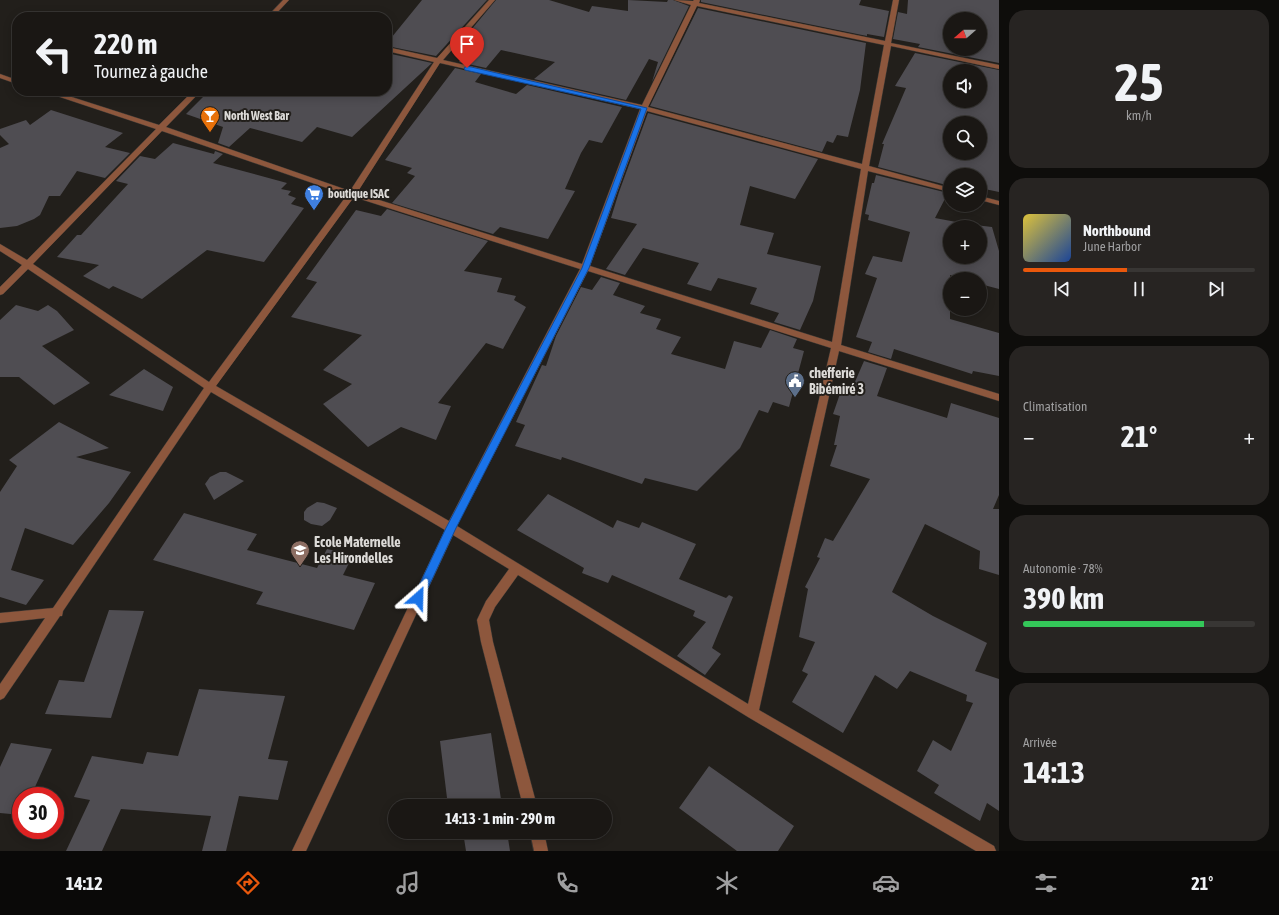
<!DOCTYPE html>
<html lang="fr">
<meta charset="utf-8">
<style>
:root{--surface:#1a1714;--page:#272422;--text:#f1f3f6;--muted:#9f9fa0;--line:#383634;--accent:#ea580c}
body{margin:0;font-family:"Asap Condensed",sans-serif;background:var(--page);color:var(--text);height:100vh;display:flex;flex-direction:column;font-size:15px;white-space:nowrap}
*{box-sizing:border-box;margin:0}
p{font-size:13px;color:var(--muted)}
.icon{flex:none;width:22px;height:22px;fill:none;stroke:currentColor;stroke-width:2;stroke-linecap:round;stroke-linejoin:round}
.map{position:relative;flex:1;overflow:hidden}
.sheet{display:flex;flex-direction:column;gap:10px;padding:10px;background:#0e0d0b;width:280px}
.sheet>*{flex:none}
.hud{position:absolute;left:12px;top:12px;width:380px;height:84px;border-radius:16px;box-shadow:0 2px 10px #0003,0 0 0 1px var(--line);background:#1a1714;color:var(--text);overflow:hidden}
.needle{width:26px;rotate:250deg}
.buttons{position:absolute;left:943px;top:12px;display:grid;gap:8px}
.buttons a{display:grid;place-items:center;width:44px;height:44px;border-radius:50%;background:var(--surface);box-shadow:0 2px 10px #0003,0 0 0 1px var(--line);font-size:20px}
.speed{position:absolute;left:12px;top:787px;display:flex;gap:8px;font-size:20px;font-weight:700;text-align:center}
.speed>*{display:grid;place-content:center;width:52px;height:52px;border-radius:50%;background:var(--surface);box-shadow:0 2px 10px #0003,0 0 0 1px var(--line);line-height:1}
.speed .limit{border:6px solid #d22;background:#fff;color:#111}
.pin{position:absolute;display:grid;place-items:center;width:34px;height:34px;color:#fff;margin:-41px -17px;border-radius:50% 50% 50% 0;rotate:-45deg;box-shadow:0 0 4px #0007}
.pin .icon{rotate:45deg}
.me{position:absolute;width:44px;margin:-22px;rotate:25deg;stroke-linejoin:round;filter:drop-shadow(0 0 3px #0008)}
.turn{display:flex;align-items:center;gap:14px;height:84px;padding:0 16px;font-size:18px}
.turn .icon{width:52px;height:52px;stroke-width:2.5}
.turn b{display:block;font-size:28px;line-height:34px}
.big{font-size:30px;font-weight:700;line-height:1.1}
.sheet .card{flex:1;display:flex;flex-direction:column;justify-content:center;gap:6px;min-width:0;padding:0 14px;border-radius:16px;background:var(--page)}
.sheet .dial{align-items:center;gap:0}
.dial b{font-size:52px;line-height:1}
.song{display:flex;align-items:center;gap:12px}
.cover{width:48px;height:48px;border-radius:6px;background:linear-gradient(135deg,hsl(50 70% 55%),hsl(220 70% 35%))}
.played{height:4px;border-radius:2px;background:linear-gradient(90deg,var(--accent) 45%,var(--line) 45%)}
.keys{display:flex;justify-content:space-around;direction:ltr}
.heat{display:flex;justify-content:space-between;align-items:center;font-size:22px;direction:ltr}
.charge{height:6px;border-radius:3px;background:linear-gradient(90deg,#34c759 78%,var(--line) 0)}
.trip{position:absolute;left:388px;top:799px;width:224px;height:40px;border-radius:20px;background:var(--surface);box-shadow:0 2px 10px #0003,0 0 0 1px var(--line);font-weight:700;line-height:40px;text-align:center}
.tab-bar{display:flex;height:64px;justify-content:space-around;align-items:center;background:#0a0908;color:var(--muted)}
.tab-bar .icon{width:28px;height:28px}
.tab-bar .on{color:var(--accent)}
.tab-bar b{font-size:18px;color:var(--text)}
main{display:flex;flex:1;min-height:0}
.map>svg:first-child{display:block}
.building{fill:#4f4d52;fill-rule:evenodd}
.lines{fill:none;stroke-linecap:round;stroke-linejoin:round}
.minor-casing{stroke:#3c3935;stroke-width:1}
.minor{fill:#8d573d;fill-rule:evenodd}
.route{fill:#1a73e8;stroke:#114b97}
.labels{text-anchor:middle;stroke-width:4;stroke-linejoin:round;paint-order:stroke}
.far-poi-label{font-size:12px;font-weight:bold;fill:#dcdad7;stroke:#221f1b;text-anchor:start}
.poi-label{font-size:14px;font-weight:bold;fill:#dcdad7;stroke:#221f1b;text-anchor:start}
</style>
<main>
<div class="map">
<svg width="999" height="851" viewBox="0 0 999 851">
<rect width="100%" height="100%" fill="#221f1b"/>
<path class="building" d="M422 0H487L436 56 387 46V43Z
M496 0H549L589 12 592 6 628 11V0L667 2 668 0H673L689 6 652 82 658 62 649 59 626 100 534 79 555 62 501 50 486 68 459 62 469 49 461 42Z
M701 0H861L859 5 889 11 884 37 867 34V36L701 2Z
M908 0H999V63L918 47 920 44 893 39 898 12 907 14ZM950 19H980V49H950Z
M698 8 866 43 860 90 848 137 837 135 833 143 827 141 822 152 650 106Z
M387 53 432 63 352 137 317 127 302 142 250 128 229 147 218 143 223 127 186 114 209 91H387Z
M915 53 999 70V192L980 188V175H950V186L878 167 884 144H882L906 88 895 86ZM950 71H980V101H950ZM950 123H980V153H950Z
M455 68 481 74 475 82 516 94 527 85 622 107 602 143 589 140 581 153 565 189 575 191 548 239 500 227 493 234 392 203 415 176 407 173 412 168 385 160Z
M51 110 123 133 105 147 130 153 105 178 77 171 60 196H49L40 215 34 219 17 226 0 228V148L9 144 0 135V129L26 120 30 125Z
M648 113 818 159 795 199 750 186 740 225 774 233 767 254 821 266 813 301 800 330 774 322 779 313 750 304 757 288 718 278 711 291 687 284 699 263 643 248 625 275 606 269 637 224 611 218 619 192Z
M173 143 214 154 215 151 223 154 213 163 287 183 281 189 291 191 288 195 296 198 291 204 304 208 264 262 207 250 142 299 113 286 109 289 83 276 99 265 57 257 77 235H81L128 184 116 181 140 156 155 159Z
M876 175 948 193 935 218 967 224 992 227 999 251V289L980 284V279H963L950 275V319L999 333V376L973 371 972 374 894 349 891 359 868 352 872 342 856 337 877 278 865 274 873 256 902 262 910 232 868 220 869 215 865 214 872 183H874ZM950 227H980V257H950Z
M387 209 488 241 464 271 502 278 497 292 516 296 514 300 526 307 503 349 486 343 438 403 451 406 436 440 401 427 368 447 323 404 352 384 323 370 362 335 291 317 317 282 306 279 356 210 381 216Z
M601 277 620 283 613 295 645 306 640 313 661 319 656 329 681 337 671 354 725 369 734 341 761 348 770 330 797 339 793 348 804 351 789 407 773 402 768 413 759 410 740 448 697 491 645 478 642 484 562 457 561 460 515 446 525 425 516 422 542 365 546 366 556 336 581 287 592 290Z
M16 305 38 311 48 305 57 311 74 330 42 346 90 383 54 405 19 377H0V320Z
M864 361 887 368 877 396 947 418 951 403 999 418V495L993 509H999V575L979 569 980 551 925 524 892 592 933 616 987 643 975 671 999 679V811L987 803 980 821 934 793 939 785 917 771 933 740 951 751 973 703 966 701 967 695 910 671 897 689 875 675 843 733 792 702 808 674 802 671 815 642 799 637 808 589 805 587 820 558 817 557 825 538 833 541 870 479 830 466 837 445H834L840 416 833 414 842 388 851 391Z
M144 369 173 387 163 411 109 395Z
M59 422 109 448 76 457 131 472 109 503 73 545 25 528 11 570 44 580 26 605 0 597V492L17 466 9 460Z
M220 472H226L244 481 214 500 205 484 210 477Z
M548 494 613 528 617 520 639 528 642 522 696 544 679 579 726 598 729 595 733 597 712 648 721 654 705 675 677 656 706 622 693 616 695 611 612 575 608 583 582 573 584 568 517 530Z
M317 502 324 503 337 508 330 520 322 526 311 524 304 520V512L307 508Z
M184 513 257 534 247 550 317 568 327 549 353 555 343 575 375 583 354 630 256 604 263 592 153 560Z
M109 610 144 611 111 718 45 714 59 680 84 682Z
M199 689 285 696 268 759 288 761 278 800 239 796 226 851H202L211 816 121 809 102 851H66L90 800 74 797 92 756 143 764 147 752 178 756Z
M491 733 502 806H448L440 741Z
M11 743 52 749 31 796H21V815L0 813V767Z
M709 766 794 826 778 851H737L679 808Z
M463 832H507L510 851H466Z"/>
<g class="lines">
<g class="minor-casing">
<path id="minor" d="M283 0H289L273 17H267Z
M489 0H495L443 60 642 105 691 5 674 0 693 1 694 0H700L699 3 885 41 893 0H899L891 43 999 65V69L891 46 869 166 950 188V192L868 171 841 345 999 394V401L839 351 759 710 994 846 996 851H976L748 717 518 575 495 607 489 620 493 642 537 806H523L481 642 477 620 486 601 509 569 453 535 306 851H292L445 530 211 392 63 611 62 616H60L4 698 0 700V684L45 618 0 623V613L53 608 204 388 28 269 3 294 0 295V287L22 265 0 251V244L27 260 156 129 42 91H53L159 125 193 91H201L166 127 350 191 434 62 387 51V47L437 58ZM697 6 884 45 862 164 648 107ZM440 63 640 109 582 264 357 193ZM647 111 861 169 832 342 590 266ZM162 131 347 195 209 382 33 264ZM354 197 580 269 449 521 216 386ZM588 271 831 348 748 704 457 526Z
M0 74 17 80V84L0 78Z
M980 196 999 201V205L980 200Z
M530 832H544L548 851H534Z"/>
</g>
<use href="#minor" class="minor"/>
</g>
<path class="route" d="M467 66 647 108 589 268 456 528 422 601 418 603 415 601 413 598 446 528 582 268 641 109 465 70 464 68Z"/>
<defs>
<g id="bar-pin" transform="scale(1)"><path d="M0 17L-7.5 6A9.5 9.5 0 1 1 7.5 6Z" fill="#e8710a" stroke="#221f1b"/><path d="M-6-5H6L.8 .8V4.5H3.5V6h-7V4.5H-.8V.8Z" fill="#fff"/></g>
<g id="supermarket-pin" transform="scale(1)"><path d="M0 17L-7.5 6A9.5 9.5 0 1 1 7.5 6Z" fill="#3f7fe0" stroke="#221f1b"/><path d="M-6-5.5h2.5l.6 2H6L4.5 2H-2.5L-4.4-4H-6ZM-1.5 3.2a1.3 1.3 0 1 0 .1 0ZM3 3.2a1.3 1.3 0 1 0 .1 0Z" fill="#fff"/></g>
<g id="civic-pin" transform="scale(1)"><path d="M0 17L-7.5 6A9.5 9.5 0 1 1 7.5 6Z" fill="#5c6f8a" stroke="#221f1b"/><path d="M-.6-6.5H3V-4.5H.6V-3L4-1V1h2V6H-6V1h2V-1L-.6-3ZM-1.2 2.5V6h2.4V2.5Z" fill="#fff"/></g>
<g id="school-pin" transform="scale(1)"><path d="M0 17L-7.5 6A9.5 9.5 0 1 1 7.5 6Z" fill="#8d6e63" stroke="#221f1b"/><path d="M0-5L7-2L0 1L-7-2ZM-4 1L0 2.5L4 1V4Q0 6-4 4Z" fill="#fff"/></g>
</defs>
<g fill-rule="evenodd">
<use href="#bar-pin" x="210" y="116"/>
<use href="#supermarket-pin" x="314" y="194"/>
<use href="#civic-pin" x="795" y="381"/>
<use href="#school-pin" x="300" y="550"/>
</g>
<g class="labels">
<g class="far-poi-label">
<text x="224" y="120">North West Bar</text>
<text x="328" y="198">boutique ISAC</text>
</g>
<g class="poi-label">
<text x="809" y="378">chefferie<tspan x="809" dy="16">Bibémiré 3</tspan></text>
<text x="314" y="547">Ecole Maternelle<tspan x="314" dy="16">Les Hirondelles</tspan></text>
</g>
</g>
</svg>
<div class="buttons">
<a><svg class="needle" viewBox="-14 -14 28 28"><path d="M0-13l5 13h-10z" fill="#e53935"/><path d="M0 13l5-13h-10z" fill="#9f9fa0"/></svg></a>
<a><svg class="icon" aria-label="sound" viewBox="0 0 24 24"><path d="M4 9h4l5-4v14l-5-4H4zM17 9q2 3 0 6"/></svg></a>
<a><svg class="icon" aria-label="search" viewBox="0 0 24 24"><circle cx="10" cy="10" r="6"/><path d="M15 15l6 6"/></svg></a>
<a><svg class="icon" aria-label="layers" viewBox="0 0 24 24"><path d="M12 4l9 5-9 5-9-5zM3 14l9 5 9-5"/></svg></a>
<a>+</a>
<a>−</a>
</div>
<div class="speed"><div class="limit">30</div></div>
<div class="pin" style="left:467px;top:68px;background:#d93025"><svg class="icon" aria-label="arrive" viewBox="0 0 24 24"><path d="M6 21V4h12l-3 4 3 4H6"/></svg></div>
<svg class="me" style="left:418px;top:598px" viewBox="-20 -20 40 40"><path d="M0-17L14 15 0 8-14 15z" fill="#1a73e8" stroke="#fff" stroke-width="4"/></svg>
<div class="trip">14:13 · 1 min · 290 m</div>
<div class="hud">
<div class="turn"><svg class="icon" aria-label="left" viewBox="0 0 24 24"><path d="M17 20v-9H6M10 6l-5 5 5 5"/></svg><div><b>220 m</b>Tournez à gauche</div></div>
</div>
</div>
<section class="sheet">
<div class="card dial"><b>25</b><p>km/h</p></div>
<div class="card">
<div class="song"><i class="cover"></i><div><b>Northbound</b><p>June Harbor</p></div></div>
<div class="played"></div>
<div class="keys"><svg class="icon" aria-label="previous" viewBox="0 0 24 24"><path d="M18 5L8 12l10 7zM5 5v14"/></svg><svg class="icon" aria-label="pause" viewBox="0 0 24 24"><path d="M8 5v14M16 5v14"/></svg><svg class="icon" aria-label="next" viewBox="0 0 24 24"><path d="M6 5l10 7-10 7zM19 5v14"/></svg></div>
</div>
<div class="card"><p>Climatisation</p>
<div class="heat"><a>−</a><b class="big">21°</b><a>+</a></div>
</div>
<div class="card"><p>Autonomie · 78%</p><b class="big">390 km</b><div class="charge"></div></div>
<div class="card"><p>Arrivée</p><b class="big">14:13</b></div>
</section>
</main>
<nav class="tab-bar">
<b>14:12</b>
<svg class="icon on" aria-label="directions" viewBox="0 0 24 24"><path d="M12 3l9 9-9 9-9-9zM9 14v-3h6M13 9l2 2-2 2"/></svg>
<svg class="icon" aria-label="music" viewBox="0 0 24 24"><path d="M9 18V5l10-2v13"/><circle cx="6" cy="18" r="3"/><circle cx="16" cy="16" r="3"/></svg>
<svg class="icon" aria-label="phone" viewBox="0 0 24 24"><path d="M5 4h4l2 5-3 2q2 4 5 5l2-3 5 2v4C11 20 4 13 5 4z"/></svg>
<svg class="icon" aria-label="climate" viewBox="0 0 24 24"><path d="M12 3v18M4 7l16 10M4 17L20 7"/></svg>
<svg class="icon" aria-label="car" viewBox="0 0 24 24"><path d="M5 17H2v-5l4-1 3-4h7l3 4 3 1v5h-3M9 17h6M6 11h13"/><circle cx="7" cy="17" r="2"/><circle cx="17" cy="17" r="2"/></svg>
<svg class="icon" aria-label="filters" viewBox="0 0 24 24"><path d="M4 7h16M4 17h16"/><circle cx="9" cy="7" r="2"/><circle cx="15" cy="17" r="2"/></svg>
<b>21°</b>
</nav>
